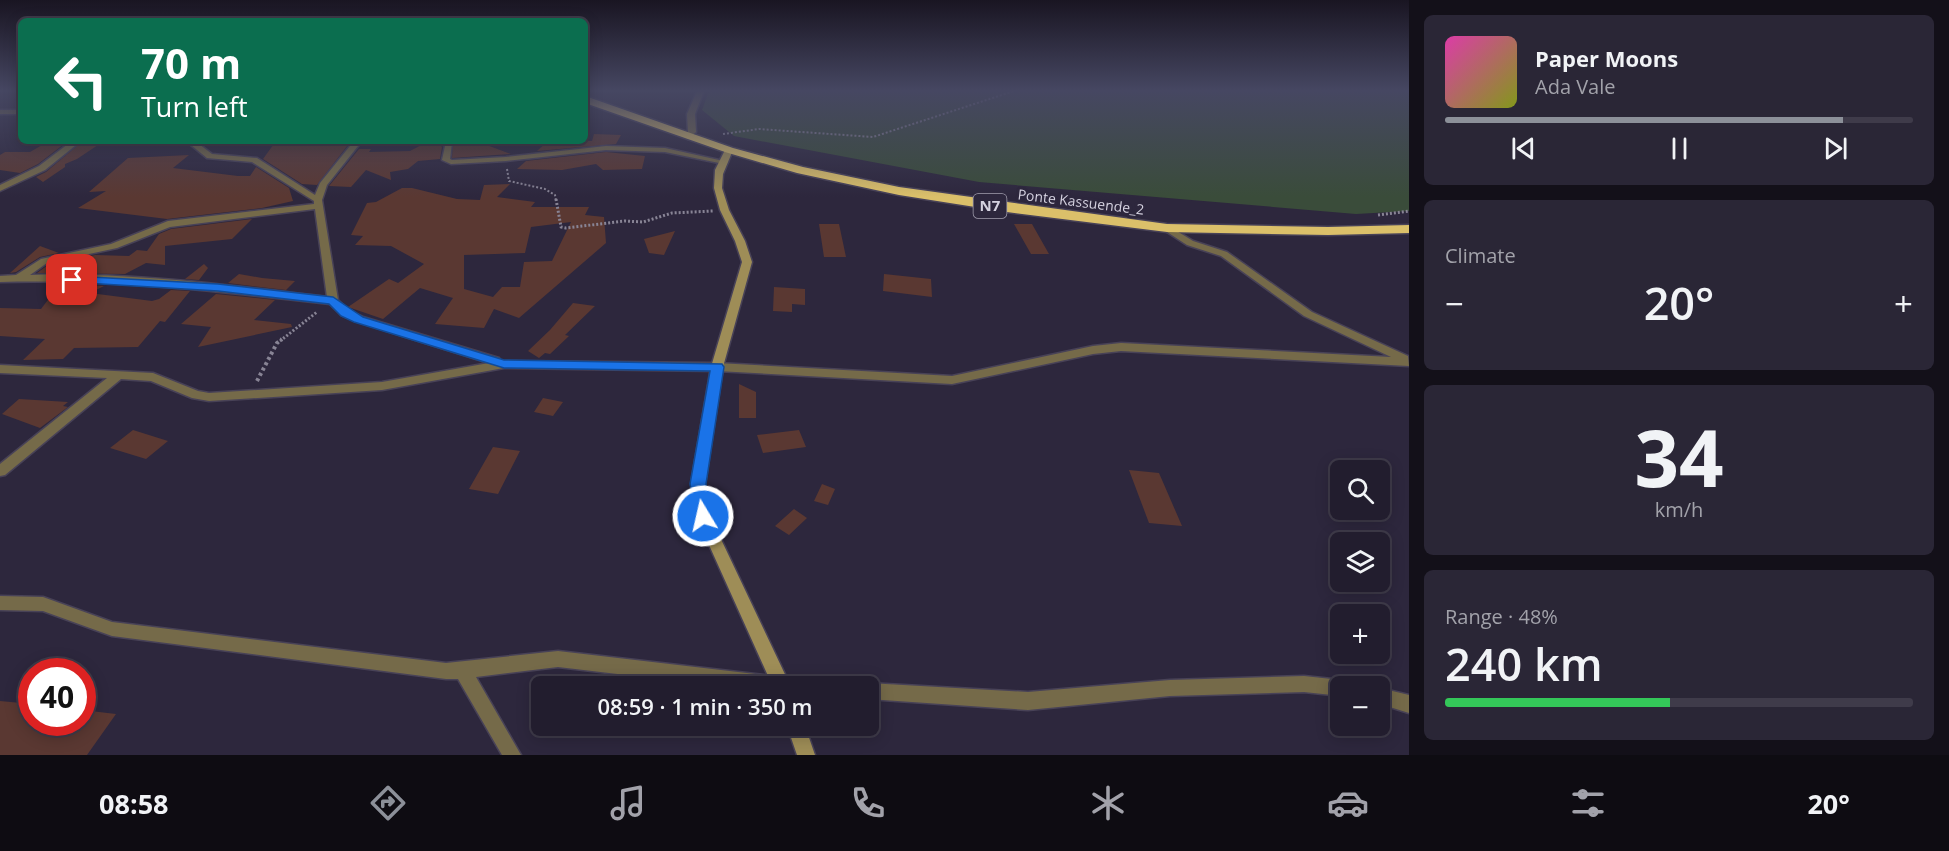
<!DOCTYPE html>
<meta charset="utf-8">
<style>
:root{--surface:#221d2e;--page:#2a2636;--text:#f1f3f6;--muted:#a2a2aa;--line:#3f3b4a;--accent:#8c9099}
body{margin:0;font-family:"Open Sans",sans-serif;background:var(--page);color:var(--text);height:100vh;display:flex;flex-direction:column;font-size:22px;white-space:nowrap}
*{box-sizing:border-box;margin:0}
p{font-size:20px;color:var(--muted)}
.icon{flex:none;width:33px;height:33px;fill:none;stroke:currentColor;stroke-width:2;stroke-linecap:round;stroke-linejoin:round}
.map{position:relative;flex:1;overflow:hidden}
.panel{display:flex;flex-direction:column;gap:15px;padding:15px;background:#131019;width:540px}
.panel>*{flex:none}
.guide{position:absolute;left:18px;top:18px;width:570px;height:126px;border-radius:9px;box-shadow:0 3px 15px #0003,0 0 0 2px var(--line);background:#0b6e4f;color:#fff;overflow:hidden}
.tools{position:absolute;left:1330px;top:460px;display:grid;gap:12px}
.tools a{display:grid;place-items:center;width:60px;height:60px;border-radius:9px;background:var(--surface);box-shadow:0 3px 15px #0003,0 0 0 2px var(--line);font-size:30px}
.speed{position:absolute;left:18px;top:658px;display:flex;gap:12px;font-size:30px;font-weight:700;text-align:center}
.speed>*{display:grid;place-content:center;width:78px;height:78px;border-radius:50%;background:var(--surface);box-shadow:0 3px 15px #0003,0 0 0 2px var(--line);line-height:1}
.speed .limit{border:9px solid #d22;background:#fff;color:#111}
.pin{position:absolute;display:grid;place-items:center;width:51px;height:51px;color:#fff;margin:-26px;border-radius:12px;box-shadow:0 3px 9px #0006}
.me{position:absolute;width:66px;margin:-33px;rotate:351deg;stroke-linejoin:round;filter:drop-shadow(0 0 4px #0008)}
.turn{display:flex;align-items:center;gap:21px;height:126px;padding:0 24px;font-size:27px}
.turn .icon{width:78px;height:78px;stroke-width:2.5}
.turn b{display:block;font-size:42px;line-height:51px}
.big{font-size:45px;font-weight:600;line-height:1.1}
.panel .card{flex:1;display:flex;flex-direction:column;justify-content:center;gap:9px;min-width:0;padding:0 21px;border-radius:9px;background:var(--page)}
.panel .dial{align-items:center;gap:0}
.dial b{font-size:78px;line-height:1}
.song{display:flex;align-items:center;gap:18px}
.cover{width:72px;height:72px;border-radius:9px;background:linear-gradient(135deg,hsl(320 70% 55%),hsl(70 70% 35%))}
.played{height:6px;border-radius:3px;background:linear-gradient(90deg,var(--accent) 85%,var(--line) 85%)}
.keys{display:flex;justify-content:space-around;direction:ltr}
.heat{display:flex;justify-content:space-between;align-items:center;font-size:33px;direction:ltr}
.charge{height:9px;border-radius:4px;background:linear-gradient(90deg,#34c759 48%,var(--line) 0)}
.trip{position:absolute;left:531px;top:676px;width:348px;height:60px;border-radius:9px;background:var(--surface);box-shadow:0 3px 15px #0003,0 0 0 2px var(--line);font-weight:600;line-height:60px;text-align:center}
.menu{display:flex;height:96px;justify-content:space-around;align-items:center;background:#0e0c12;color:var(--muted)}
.menu .icon{width:42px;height:42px}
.menu .on{color:var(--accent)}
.menu b{font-size:27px;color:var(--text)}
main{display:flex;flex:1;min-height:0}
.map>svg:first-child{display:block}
.green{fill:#3a4c3a}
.building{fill:#5a3832;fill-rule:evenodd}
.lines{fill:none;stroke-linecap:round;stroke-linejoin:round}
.street-casing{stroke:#484257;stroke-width:3}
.secondary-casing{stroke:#484257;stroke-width:3}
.highway-casing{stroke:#484257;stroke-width:3}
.path-far2{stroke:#888495;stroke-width:2;stroke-dasharray:2 2;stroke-linecap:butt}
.path-far1{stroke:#888495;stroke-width:3;stroke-dasharray:2 2;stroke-linecap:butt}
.path{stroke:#888495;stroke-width:4;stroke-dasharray:3 3;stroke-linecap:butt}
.street{fill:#756a49;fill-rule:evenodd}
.secondary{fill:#9e8d57;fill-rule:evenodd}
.highway{fill:#dbc06a;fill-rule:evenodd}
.route{fill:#1a73e8;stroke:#114b97;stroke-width:1.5}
.labels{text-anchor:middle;stroke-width:6;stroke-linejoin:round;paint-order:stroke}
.far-street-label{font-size:14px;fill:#d5d2e0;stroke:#2d273d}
.shield{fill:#2d273d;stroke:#a39faf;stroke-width:1.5}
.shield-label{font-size:15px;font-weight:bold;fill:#d5d2e0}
</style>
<main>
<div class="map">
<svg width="1409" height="755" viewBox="0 0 1409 755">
<rect width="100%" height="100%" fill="#2d273d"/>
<path class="green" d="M709 91H1409V211L1356 214 979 182 734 136 702 110Z"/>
<path class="building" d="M594 134 621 135 616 144 537 151 548 141H592Z
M49 141H68L38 164 20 173 0 170V155L5 152H30Z
M83 141H104L77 159 65 164V167L43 182 36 177 46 172Z
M276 141H351L317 185 302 184 263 159Z
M429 141H436L442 147 440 159 418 161 408 169 390 172 391 180 366 170 351 187 329 186 359 149H371L369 152 410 151Z
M453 141H476L511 154 452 158Z
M606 152 645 156 642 169 603 170 596 164 562 170 517 169 526 161Z
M189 155 173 168 238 176H250L256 167 289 188 293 201 262 208 167 219 78 208 106 191 89 192 128 158Z
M510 184 497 197 535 202 531 207H589L585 215 604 217 606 243 519 318 494 309 484 328 435 324 453 298 420 288 383 319 348 307 389 279 398 283 424 264 391 246 355 245 363 236 351 235 367 203 376 202 402 188H412L457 199 480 200 484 185ZM571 222 552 261 524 262 520 287H502L493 297 464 289V255L525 253 531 227Z
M252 219 232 239 165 246V265L146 263 125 274 37 273 48 265 95 255 129 256 137 250 147 251 159 234 171 229Z
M819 224H839L846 257H824Z
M1014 224H1032L1049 254H1031Z
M675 231 664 255 649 253 644 239Z
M40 246 59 253 40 257 16 272 10 273Z
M204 264 208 268 199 280 185 279Z
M239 274 262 278 295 281 286 290 228 283Z
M884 274 931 279 932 297 883 291Z
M60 284 104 286 90 293 152 301 159 299 171 290 190 291 165 322 160 321 138 347 74 348 63 359 23 360 45 339 0 336V308L41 309Z
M774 287 805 289V305L792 304V312L773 311Z
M216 294 275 300 254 320 291 324 292 327 198 347 211 327 181 324Z
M573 303 595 306 565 335 569 336 550 354 545 353 539 358 528 351 550 330Z
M739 384 756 392V418H739Z
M543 398 563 402 553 416 534 412Z
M19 399 68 402 63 406 68 407 40 428 2 414Z
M133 430 168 441 146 459 110 448Z
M799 430 806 447 763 453 757 435Z
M493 447 520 451 498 494 469 489Z
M1129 470 1159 473 1182 526 1149 523Z
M822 484 835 489 828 505 814 501Z
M794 509 807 518 789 535 775 526Z
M0 701 32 704V723H82V710L116 714 87 755H0Z"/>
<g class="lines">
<g class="street-casing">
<path id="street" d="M697 91H704L695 114 696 132 688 139 684 137 688 132 687 114Z
M0 110H21V114H0Z
M72 141H81L45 170 0 191V185L39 166Z
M186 141H195L212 154 257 158 315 195 320 183 354 141H362L327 185 322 200 338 300 349 311 363 317 499 358 501 361 717 363 952 376 1093 346 1121 343 1391 357 1304 316 1221 256 1187 245 1164 230 1162 228 1167 225 1193 241 1227 252 1312 312 1408 356 1409 366 1121 351 1093 354 952 384 717 371 504 368 382 390 209 401 192 398 151 381 121 379 5 475 0 476V464L107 378 0 373V365L153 373 198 391 209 393 382 382 489 363 355 321 341 315 330 304C220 291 111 279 0 282V276L16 275 41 259 111 244 168 221 314 204V201L252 162 207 158ZM315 209 327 297C229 285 129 272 30 275L47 263 117 248 170 227Z
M438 141H448L452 143 450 159 452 160 506 157 606 146 665 148 728 162 724 164 665 152 606 150 506 161 451 164 442 160 445 146Z
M0 596 43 597 112 622 446 663 558 651 799 679 805 681 808 687H728L558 667 476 677 521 755H502L458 679H446L112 636 43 611 0 610Z
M1304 676 1341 680 1347 682 1349 687H1341V696L1304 692 1170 696 1028 710 868 699V687H861L868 683 1028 692 1170 680Z
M1380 688 1409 695V713L1380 704Z"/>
</g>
<g class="secondary-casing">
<path id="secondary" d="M726 148 733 150 723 174 722 188 729 210 745 241 752 262 723 367 705 484 710 516 791 687H773L696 516 691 484 711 367 742 262 735 241 720 210 714 188 715 170Z
M787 726H805L815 755H797Z"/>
</g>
<g class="highway-casing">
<path id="highway" d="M585 96 733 148 803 167 899 187 1167 224 1328 227 1409 225V233L1328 235 1167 232 1007 212 899 195 797 173 725 152 585 103Z"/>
</g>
<path class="path-far2" d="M723 134 759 129 873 137 1014 91
M507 169 509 181 545 189 555 195 556 201"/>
<path class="path-far1" d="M556 199 561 227 566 228 625 221 643 222 672 213 713 211
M1378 215 1409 211
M280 341 317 312"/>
<path class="path" d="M257 381 277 343 282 339"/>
<use href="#street" class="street"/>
<use href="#secondary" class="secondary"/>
<use href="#highway" class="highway"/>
</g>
<linearGradient id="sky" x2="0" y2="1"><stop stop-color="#191522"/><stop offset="0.46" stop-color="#464762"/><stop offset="1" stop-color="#464762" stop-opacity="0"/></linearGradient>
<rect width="1409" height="197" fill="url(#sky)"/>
<path class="route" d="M72 276 218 284 333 297 363 317 504 360 722 364 724 367 706 484 711 516 709 521H697L690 484 710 371 504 368 354 322 341 316 329 304 218 291 68 282 66 280Z"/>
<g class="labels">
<g class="far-street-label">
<text transform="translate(1081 202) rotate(7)" y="5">Ponte Kassuende_2</text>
</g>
<rect class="shield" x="973.5" y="194" width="33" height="24" rx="4.5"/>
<g class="shield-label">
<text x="990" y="211">N7</text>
</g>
</g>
</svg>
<div class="tools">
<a><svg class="icon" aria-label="search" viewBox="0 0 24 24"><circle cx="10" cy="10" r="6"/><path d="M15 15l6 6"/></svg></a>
<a><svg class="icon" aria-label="layers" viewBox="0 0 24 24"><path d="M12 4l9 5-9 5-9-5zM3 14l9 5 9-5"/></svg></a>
<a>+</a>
<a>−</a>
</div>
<div class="speed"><div class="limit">40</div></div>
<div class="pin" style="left:72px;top:280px;background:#d93025"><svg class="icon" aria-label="arrive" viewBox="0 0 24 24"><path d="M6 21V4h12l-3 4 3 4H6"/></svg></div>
<svg class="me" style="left:703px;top:516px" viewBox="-20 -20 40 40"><circle r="17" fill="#1a73e8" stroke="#fff" stroke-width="3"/><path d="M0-11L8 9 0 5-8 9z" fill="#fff"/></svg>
<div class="trip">08:59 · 1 min · 350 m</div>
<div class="guide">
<div class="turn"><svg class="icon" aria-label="left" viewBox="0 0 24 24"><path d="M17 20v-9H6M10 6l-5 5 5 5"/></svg><div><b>70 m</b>Turn left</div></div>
</div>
</div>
<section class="panel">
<div class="card">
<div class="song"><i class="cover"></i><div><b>Paper Moons</b><p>Ada Vale</p></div></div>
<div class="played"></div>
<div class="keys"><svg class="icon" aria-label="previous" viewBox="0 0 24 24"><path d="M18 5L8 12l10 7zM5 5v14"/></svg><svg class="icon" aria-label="pause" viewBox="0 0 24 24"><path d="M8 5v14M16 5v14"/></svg><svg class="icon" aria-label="next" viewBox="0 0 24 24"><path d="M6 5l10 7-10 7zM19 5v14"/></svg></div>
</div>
<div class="card"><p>Climate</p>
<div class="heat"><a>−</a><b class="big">20°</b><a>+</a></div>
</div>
<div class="card dial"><b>34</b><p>km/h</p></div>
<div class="card"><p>Range · 48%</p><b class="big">240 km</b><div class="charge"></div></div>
</section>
</main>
<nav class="menu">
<b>08:58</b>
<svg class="icon on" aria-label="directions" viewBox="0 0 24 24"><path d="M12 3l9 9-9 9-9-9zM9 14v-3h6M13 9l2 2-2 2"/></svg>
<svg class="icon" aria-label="music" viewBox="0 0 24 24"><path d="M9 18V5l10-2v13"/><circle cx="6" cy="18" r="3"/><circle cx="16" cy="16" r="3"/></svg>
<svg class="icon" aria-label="phone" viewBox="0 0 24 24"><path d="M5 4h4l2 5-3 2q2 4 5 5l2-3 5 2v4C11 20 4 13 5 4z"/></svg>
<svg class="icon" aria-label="climate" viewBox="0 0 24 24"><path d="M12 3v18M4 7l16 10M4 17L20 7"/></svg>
<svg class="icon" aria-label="car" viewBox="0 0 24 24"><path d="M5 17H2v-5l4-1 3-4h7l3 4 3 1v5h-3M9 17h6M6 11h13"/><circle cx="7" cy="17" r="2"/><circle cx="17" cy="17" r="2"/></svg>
<svg class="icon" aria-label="filters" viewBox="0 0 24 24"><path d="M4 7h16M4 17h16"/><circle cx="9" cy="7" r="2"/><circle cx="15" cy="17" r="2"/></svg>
<b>20°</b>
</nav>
